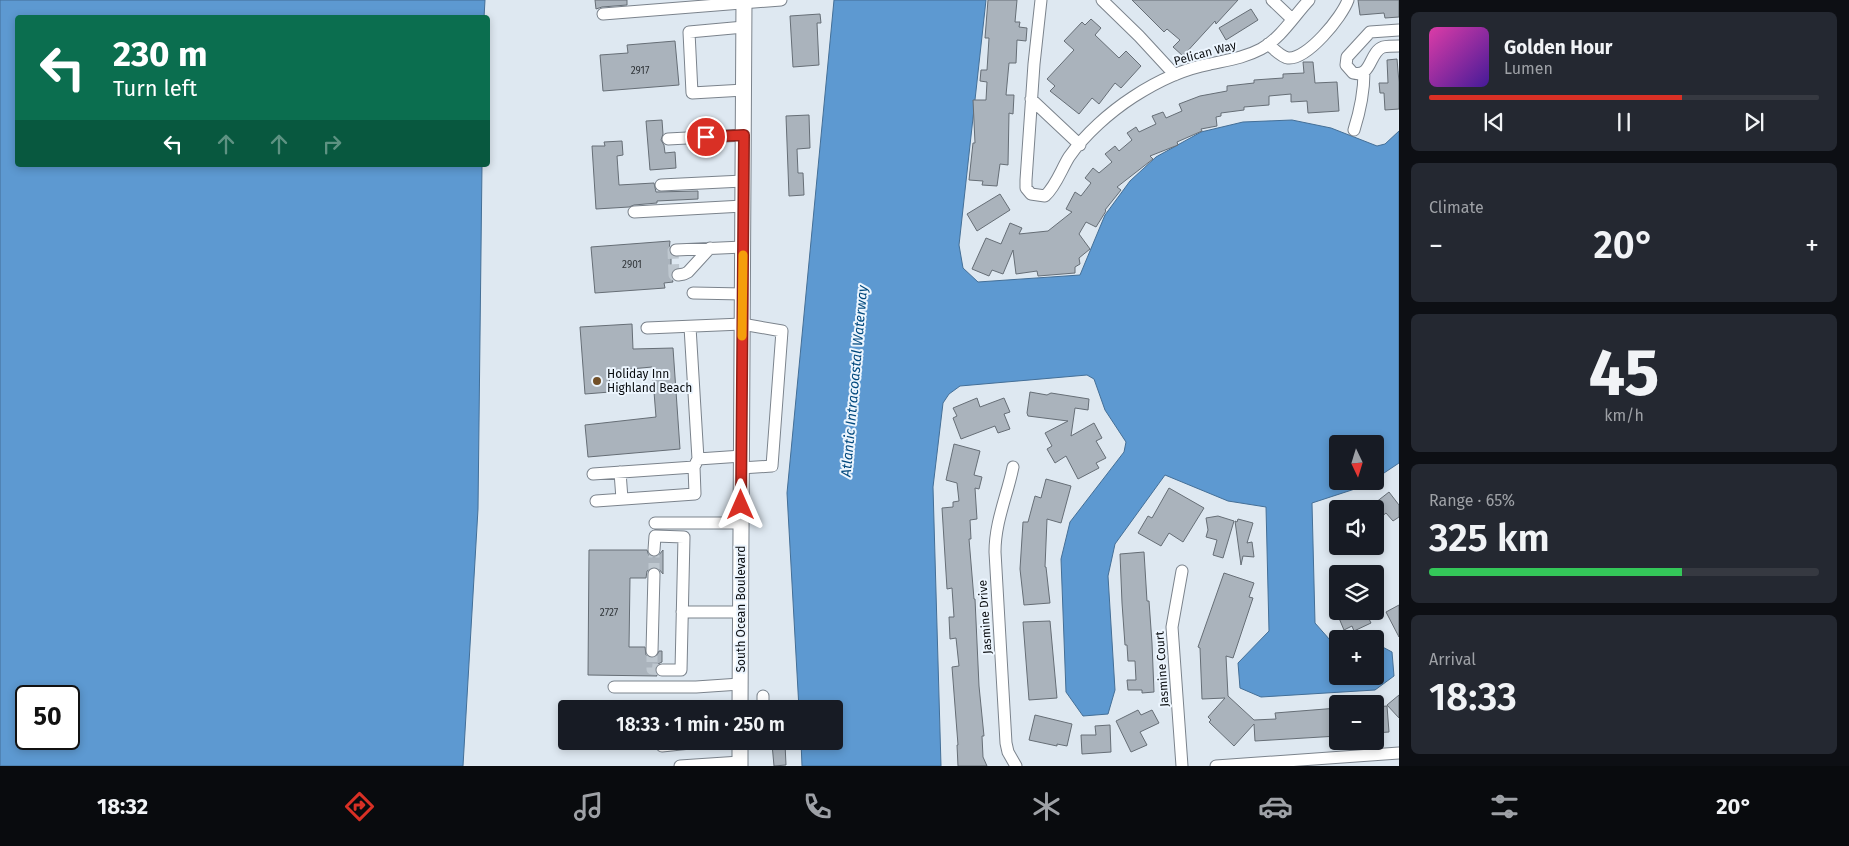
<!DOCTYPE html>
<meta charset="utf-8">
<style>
:root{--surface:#171b24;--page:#242831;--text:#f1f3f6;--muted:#9ea1a6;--line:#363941;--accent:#d93025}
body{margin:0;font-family:"Fira Sans",sans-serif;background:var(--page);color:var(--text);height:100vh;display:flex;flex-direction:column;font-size:19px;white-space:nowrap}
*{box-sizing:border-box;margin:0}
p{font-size:16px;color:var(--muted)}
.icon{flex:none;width:28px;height:28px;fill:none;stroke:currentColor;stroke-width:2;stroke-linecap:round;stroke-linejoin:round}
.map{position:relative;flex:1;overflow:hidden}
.sheet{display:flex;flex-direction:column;gap:12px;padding:12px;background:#0d0f14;width:450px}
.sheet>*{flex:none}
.hud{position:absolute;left:15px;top:15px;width:475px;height:152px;border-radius:5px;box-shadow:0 2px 8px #0003;background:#0b6e4f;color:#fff;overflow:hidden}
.needle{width:32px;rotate:176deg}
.tools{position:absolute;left:1329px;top:435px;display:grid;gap:10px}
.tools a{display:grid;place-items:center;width:55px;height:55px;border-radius:5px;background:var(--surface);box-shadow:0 2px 8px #0003;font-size:25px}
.speed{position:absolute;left:15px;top:685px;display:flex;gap:10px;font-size:25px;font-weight:700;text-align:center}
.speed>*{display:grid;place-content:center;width:65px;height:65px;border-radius:50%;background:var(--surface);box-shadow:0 2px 8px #0003;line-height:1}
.speed .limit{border:2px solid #111;border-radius:8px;background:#fff;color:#111}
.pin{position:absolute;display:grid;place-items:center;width:42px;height:42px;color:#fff;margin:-21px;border:2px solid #fff;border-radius:50%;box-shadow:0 1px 5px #0007}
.me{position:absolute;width:55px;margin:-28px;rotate:0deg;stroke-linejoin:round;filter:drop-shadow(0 0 4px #0008)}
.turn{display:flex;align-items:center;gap:18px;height:105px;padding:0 15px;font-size:22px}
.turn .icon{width:65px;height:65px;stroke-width:2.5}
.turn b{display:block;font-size:35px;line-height:42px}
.lanes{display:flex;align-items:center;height:48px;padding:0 15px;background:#0003;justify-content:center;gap:25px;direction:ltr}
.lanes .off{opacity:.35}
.big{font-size:38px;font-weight:600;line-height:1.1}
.sheet .widget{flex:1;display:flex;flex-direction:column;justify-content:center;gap:8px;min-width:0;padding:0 18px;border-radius:8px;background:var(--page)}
.sheet .dial{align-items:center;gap:0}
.dial b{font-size:65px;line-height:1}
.song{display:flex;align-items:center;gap:15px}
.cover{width:60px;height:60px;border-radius:8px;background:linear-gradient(135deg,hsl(320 70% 55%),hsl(260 70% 35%))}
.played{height:5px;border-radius:2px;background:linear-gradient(90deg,var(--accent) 65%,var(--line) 65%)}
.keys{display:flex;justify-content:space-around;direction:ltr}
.heat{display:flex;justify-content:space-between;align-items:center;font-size:28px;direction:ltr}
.charge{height:8px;border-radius:4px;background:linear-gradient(90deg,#34c759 65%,var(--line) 0)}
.trip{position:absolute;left:558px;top:700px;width:285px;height:50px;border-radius:5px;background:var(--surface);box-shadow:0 2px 8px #0003;font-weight:600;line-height:50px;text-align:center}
.dock{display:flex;height:80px;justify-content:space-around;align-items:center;background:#090b0e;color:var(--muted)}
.dock .icon{width:35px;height:35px}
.dock .current{color:var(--accent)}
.dock b{font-size:22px;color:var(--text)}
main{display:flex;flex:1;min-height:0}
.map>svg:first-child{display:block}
.water{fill:#5d99d1;stroke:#446f97;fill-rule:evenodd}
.building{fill:#aab3bc;stroke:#666e76}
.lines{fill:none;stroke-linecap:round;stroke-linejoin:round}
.minor-tunnel{stroke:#bec7cf;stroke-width:11;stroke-dasharray:11 5.5;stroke-linecap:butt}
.minor-casing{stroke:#7b838c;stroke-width:13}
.major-casing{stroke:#7b838c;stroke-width:17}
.minor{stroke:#fff;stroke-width:11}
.major{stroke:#fff;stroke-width:15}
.route-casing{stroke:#8d1f18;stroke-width:12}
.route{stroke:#d93025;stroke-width:9}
.slow{stroke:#f59e0b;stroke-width:9}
.poi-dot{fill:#725028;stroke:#ecf5fe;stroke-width:2}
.labels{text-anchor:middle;stroke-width:4;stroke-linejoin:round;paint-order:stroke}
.number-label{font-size:10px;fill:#31363a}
.street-label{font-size:12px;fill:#090c0f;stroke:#ecf5fe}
.poi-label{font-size:12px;fill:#090c0f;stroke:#ecf5fe;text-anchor:start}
.water-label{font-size:14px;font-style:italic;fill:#00487d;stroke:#ecf5fe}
</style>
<main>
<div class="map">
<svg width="1399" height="766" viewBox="0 0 1399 766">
<rect width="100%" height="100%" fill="#dee8f1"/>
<path class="water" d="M0 0H485L484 18H18V165H482L478 509 463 766H0ZM26 696H69V739H26Z
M834 0H986L959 245 963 268 978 282 1080 275 1105 215 1130 181 1156 157 1201 132 1243 122 1292 120 1331 128 1377 146 1385 144 1399 131V463L1375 479V444H1338V481H1372L1367 485 1312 503 1315 623 1330 640H1337L1338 676H1375V643L1392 652 1394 676 1375 690 1261 697 1240 688 1238 663 1269 631 1266 507 1228 501 1165 475 1115 544 1108 576 1115 690 1108 714 1083 716 1066 692 1061 559 1070 522 1124 452 1126 442 1105 410 1094 379 1087 375 960 386 949 394 943 403 933 487 941 766H802L801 741H834V709H799L787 493Z"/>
<path class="building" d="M595 0H627V5L602 7 596 9Z
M988 0H1017L1015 22H1020L1019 27 1027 28 1026 41 1017 40 1016 63H1009L1006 95H1014L1013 114 1009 113 1008 165 1000 164 997 186 982 185 983 181 969 180 973 143H975L973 100H986L987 82 980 81 981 70H987L989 38H985Z
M1132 0H1238L1216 24 1215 21 1183 56 1173 47 1180 40 1167 29 1164 32Z
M1358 0H1399V17L1385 18 1384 13 1360 15Z
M1251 9 1258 20 1226 40 1219 28Z
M820 14 821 23H817L819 65 793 67 790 16Z
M1091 19 1101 28 1095 35 1119 58 1126 51 1141 66 1121 88 1115 83 1099 104 1092 98 1079 114 1050 91 1055 86 1047 79 1074 50 1064 41 1082 22 1085 25Z
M675 41 679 85 603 91 600 55 628 53 627 45Z
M1397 59 1399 82V109L1385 110 1384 93H1380L1379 83H1388L1387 60Z
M1303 62H1313L1315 83 1337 82 1339 111 1308 113 1307 101 1291 102V94L1269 96V105L1244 107V110L1221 113V116L1216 117 1217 126 1201 129 1202 131 1177 142 1178 145 1150 156 1153 159 1117 187 1121 190 1105 210 1106 211 1096 227 1086 222 1079 234 1090 249 1079 258 1080 264 1075 267V273L1038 276 1037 271 1016 274 1013 250 1003 274 992 270 989 276 972 269 986 238 1001 244 1010 223 1022 228 1019 234 1048 231 1072 212 1066 209 1075 192 1081 196 1091 183 1085 178 1093 168 1099 173 1112 162 1105 154 1115 146 1119 151 1132 140 1127 133 1136 127 1139 132 1156 124 1152 116 1163 112 1166 118 1182 111 1179 104 1200 96 1227 91V86L1254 83V80L1283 78V74L1304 73Z
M809 115 810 148 797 149 798 173H803L804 195 789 196 786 116Z
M662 120 663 134 661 140 664 145 665 153 675 152 676 168 650 170 646 121Z
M622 141 623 155 617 156 619 185 654 183 656 192 698 191V199L657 201V203L634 205 629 207 596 209 592 146H605L604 142Z
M1000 194 1010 210 977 231 967 214Z
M670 241 669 251 671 255V276L673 282 664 283 665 288 595 293 591 247Z
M632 324 633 349 673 348 680 449 588 457 585 425 656 417 652 367 609 371 610 392 585 394 580 327Z
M1030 392 1047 395 1051 393 1089 399 1088 410 1075 408 1071 436 1094 423 1102 438 1096 441 1106 458 1096 463 1099 468 1078 479 1066 456 1055 463 1047 449 1052 446 1045 433 1068 421 1028 416 1027 413Z
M977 398 980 407 1004 398 1010 412 1004 414 1010 429 998 433 995 426 961 439 953 418 957 416 953 408Z
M954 444 980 451 974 475 982 477 979 489 975 488 977 519 970 520 971 539H969L974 599H975L979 686 984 736H982L983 757 987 766H958L957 745H958L952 667 959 666 956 638 950 639 949 617H954L952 588 947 589 942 508 953 507V502L959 501 957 483 946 480Z
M1046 479 1071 486 1061 523 1047 519 1045 567H1046L1050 603 1024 605 1020 569 1023 522H1028L1035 496 1041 498Z
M1169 488 1204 508 1183 542 1169 533 1161 546 1138 533 1148 516 1152 518Z
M1389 492 1399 505V517L1393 521 1386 513 1375 522V503Z
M1218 516 1234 521 1223 558 1213 555 1217 540 1206 537 1208 530 1206 518Z
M1238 519 1253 523 1247 543 1252 542 1254 557 1243 556 1241 565 1235 521 1237 522Z
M589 550H647L649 556 654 557 658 556 663 550V574L658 568 654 567 647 571 646 578H630L629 647H645L646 655 651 658 656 657 659 651H662V662L658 664 655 670 657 676 588 675Z
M1144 552 1147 601H1149L1152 643 1154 692 1142 693V690H1128L1127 680H1136L1135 661H1128L1127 645H1125L1122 603 1120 554Z
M1224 573 1254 583 1249 597 1253 598 1233 658 1226 656 1228 696 1254 720 1276 719 1275 713 1338 708V736L1255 741 1254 724 1234 746 1209 722 1211 720 1208 717 1225 698 1202 699 1200 648 1198 647Z
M1399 605V637L1386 612Z
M1336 611H1365L1371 623 1354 631 1352 626 1344 630Z
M1050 621 1057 698 1029 700 1023 622Z
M1399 695V718L1387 705Z
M1387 706 1389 732 1375 733V707Z
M1138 710 1141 715 1152 710 1159 723 1140 732 1147 745 1131 752 1116 721Z
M1035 715 1072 724 1067 746 1057 744V746L1029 740Z
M1110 725 1111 752 1082 754 1081 735H1096L1095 726Z
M772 744H785L786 765 774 766Z"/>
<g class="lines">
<path class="minor-tunnel" d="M676 250 673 251 674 275H678
M654 574V550
M652 651V669L662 670"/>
<g class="minor-casing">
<path id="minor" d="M1041 0 1034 64 1026 180V188L1031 194 1045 196C1056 186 1061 170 1069 157 1085 134 1110 112 1133 97 1156 82 1183 69 1210 64 1228 60 1244 58 1261 49 1280 39 1294 16 1309 0
M1102 0 1139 36 1175 75
M1272 0 1292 19
M603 14 781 0
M1399 30 1370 32 1347 57 1346 65 1353 73C1372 78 1369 52 1383 47 1388 46 1394 46 1399 46
M1268 44C1274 49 1281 57 1288 58 1307 60 1342 17 1348 0
M744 90 692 93 689 32 744 27
M1031 99 1080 145
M1354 130C1360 111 1364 93 1364 72
M668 139 744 135
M661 185 743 181
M634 212 743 206
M676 250 743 247
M678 275 684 274 688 272 710 248
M693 293 743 294
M647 328 742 324 782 331 772 466 741 468
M698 459 742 456
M1013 467C1007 496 995 522 995 552L1006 743 1008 752 1016 766
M620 472 622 499
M593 474 694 467
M596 501 695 494 694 467 698 459 690 327
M655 523H741
M654 550 655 536 684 537 681 670H662
M682 612H741
M652 651 654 574
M614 687H696L740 684
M763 696V709
M662 746 709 741
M680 766 740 762
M1182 766 1172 627 1182 571
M1216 766 1399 753"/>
</g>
<g class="major-casing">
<path id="major" d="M740 709 744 0
M740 766V741"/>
</g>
<use href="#minor" class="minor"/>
<use href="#major" class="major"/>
</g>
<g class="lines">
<g class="route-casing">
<path id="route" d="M706 137 744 135 741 505"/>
</g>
<use href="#route" class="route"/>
<path class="slow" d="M742 336 743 255"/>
</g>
<circle class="poi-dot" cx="597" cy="381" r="5"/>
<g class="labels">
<g class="number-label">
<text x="640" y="74">2917</text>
<text x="632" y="268">2901</text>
<text x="609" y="616">2727</text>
</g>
<g class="street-label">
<text transform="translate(1205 53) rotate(-15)" y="4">Pelican Way</text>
<text transform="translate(741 609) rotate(-90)" y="4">South Ocean Boulevard</text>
<text transform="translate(985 617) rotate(-94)" y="4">Jasmine Drive</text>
<text transform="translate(1162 669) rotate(-94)" y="4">Jasmine Court</text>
</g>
<g class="poi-label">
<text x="607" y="378">Holiday Inn<tspan x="607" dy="14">Highland Beach</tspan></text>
</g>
<g class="water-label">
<text transform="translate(854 381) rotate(-85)" y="5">Atlantic Intracoastal Waterway</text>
</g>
</g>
</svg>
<div class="tools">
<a><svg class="needle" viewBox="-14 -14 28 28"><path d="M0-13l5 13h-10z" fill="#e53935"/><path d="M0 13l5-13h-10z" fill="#9ea1a6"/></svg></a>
<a><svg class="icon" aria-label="sound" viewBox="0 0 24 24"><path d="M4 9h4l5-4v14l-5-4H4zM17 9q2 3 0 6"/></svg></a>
<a><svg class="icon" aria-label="layers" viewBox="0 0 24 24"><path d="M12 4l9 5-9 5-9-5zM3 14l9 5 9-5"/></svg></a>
<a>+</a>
<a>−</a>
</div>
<div class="speed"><div class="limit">50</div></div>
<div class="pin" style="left:706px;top:137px;background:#d93025"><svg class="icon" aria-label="arrive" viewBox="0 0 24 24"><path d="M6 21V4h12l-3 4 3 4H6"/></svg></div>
<svg class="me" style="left:741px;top:505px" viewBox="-20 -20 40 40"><path d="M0-17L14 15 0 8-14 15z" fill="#d93025" stroke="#fff" stroke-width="4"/></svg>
<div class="trip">18:33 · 1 min · 250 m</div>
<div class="hud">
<div class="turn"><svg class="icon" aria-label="left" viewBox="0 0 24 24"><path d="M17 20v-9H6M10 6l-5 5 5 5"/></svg><div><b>230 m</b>Turn left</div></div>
<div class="lanes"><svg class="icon" aria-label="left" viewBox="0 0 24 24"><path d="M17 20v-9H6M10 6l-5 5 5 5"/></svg><svg class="icon off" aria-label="ahead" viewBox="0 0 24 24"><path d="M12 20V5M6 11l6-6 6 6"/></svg><svg class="icon off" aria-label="ahead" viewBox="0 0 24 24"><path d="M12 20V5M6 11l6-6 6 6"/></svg><svg class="icon off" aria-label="right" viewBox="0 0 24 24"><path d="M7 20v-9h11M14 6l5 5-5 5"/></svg></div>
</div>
</div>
<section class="sheet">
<div class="widget">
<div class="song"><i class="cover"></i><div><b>Golden Hour</b><p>Lumen</p></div></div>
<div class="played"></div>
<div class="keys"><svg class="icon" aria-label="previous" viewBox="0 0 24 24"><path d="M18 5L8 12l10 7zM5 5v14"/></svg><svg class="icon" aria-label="pause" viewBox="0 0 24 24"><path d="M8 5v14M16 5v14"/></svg><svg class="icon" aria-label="next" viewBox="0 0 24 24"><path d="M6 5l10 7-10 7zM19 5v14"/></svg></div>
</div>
<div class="widget"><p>Climate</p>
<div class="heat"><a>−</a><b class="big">20°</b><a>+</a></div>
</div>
<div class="widget dial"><b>45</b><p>km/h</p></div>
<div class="widget"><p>Range · 65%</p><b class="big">325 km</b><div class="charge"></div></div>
<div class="widget"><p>Arrival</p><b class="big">18:33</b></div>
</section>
</main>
<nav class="dock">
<b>18:32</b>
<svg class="icon current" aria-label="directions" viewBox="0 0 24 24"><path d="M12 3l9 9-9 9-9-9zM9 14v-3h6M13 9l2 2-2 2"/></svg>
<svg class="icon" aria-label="music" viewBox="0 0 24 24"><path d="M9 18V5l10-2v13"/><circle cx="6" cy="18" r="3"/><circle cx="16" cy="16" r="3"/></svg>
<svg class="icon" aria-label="phone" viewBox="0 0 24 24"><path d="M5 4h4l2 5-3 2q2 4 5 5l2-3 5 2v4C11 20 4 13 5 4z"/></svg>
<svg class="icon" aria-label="climate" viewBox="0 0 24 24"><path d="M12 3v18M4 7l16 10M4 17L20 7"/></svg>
<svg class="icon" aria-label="car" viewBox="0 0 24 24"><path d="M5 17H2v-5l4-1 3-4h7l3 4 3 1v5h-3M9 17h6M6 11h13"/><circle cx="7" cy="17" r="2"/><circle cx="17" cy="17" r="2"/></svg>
<svg class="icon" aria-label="filters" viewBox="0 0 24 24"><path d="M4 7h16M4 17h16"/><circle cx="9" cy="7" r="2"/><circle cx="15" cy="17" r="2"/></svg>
<b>20°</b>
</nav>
